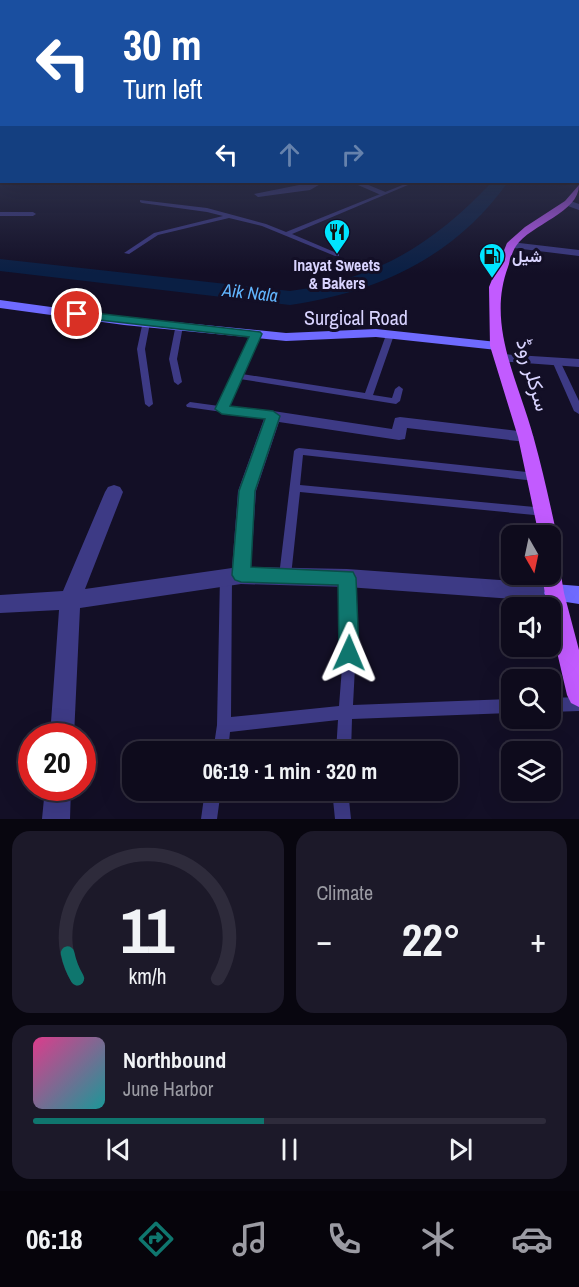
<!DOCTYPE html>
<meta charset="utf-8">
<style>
:root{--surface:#0e0b1c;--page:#1c1929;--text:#f1f3f6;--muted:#9b9ba3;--line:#2e2b3b;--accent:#0f766e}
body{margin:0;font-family:"Archivo Narrow",Vazirmatn,sans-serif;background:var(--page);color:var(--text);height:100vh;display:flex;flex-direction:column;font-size:22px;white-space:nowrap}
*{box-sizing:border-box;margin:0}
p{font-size:20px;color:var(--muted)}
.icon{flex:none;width:33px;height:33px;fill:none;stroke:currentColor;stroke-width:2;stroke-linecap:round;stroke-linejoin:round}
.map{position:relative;height:819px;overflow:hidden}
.drawer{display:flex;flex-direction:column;gap:12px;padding:12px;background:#08060f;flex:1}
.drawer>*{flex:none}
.hud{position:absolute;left:0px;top:0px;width:579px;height:183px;box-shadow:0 6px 24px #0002,0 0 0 2px var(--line);background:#1a4fa0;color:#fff;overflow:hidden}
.needle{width:39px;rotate:171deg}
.fabs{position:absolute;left:501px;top:525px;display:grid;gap:12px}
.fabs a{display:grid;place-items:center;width:60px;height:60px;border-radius:12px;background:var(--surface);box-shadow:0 6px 24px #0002,0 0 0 2px var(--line);font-size:30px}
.speed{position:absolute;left:18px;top:723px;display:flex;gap:12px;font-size:30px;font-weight:700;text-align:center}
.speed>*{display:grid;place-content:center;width:78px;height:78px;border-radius:50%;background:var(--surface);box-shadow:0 6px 24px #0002,0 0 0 2px var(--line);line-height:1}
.speed .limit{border:9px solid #d22;background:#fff;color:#111}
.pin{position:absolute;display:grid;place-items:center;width:51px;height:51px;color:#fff;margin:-26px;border:3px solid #fff;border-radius:50%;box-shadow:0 2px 6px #0007}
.me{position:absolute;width:66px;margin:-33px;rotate:1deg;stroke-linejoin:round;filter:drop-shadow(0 0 4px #0008)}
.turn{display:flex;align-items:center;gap:21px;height:126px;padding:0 24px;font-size:27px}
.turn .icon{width:78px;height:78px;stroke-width:2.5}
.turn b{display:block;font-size:42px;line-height:51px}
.lanes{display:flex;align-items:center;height:57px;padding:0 24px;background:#0003;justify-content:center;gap:30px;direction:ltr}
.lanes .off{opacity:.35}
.big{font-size:45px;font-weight:700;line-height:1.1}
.drawer .card{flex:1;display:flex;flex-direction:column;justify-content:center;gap:9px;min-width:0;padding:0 21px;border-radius:18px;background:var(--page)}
.drawer .dial{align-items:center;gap:0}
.dial svg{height:156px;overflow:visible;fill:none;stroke:var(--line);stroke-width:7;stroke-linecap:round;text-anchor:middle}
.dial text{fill:var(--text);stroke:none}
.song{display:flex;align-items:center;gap:18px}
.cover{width:72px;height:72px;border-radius:9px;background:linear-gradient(135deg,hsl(330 70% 55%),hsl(180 70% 35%))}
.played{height:6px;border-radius:3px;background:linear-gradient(90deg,var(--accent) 45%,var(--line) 45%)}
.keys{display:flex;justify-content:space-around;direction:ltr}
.heat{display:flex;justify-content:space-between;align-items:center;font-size:33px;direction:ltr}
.drawer .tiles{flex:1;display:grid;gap:12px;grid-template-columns:1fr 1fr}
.card:last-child{grid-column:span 2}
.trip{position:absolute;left:122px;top:741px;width:336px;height:60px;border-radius:18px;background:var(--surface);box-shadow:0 6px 24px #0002,0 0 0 2px var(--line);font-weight:700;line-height:60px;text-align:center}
.tabs{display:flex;height:96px;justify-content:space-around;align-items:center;background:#06040b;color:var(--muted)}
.tabs .icon{width:42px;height:42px}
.tabs .on{color:var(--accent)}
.tabs b{font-size:27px;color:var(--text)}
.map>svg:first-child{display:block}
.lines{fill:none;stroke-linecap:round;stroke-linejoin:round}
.river{fill:#0a1f44;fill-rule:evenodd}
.lane{fill:#3d3a85;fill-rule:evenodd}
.street{fill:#3d3a85;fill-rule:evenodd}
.secondary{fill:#6f6bff;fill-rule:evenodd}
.primary{fill:#c25bff;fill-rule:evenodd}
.route{fill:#0f766e;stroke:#0a4d48;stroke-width:1.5}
.labels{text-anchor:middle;stroke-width:6;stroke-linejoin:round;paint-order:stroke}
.far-poi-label{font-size:16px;font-weight:bold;fill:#d9d4ff;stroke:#130f26;text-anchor:start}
.far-water-label{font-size:18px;font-style:italic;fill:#62b6ff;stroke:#130f26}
.street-label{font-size:20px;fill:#d9d4ff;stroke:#130f26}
</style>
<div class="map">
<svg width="579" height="819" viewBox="0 0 579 819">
<rect width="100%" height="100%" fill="#130f26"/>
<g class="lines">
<path class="river" d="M492 182H508C455 257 378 292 290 305L0 271V259L290 291C377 279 432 245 492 182Z"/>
<path class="lane" d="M410 182H415L292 234 339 254V256H335L262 226 229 218 158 235 129 254 124 253 154 233 223 216 207 212 142 203 140 202V200L207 208 266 224 286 232Z
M0 212H33L36 214 33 216H0Z
M143 321H149L150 323 145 349 153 404 149 407 145 404 137 349Z
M176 324H179L183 326 177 359 182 382 178 385 174 382 169 359Z
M253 332H259L260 334 242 374 365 393 386 335 387 333H393L394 335 373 395 392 398 395 389 399 386 403 389 400 401 396 404 240 379 227 407 273 413 278 416 276 418 273 419 187 407 186 405 190 402 219 406Z
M553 359H556L560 361 579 401V414L574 411 552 361Z
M299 448 536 473 540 474 541 477 540 480 536 481 303 455 300 485 545 508 549 509 550 512 549 515 545 516 300 492 291 576 289 580 285 581 281 580 279 576 294 451 296 449Z
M226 571 230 572 232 576 231 717 339 706 345 629 341 578 343 574 347 573 351 574 353 578 357 629 353 705 512 699V713L352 719 351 752H336L338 720 230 732 228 752H213L217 725 220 576 222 572Z
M579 697V711L550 712V698Z
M205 790H221L217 819H201Z
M332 790H348L351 819H335Z"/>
<path class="street" d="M0 171H2V175H0Z
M314 182H324L310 190 258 197 254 194Z
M351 182H361L388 193 381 195Z
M568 200 579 204V210L565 205V201Z
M511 242 579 250V256L507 247 506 245Z
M501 354 579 359V367L496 361 494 358Z
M273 411 392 429 395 418 400 417 526 432 534 437 526 442 407 428 405 439 399 440 279 422 256 491 251 567 347 569 554 584 561 587 564 593 561 599 554 602 347 587 241 584 80 608 74 736H50L59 610 0 613V595L63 591 105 492 108 487 114 485 120 487 123 492 85 589 232 568 238 491 265 416Z
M45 788H71L70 819H42Z"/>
<path class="secondary" d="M0 300 124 317 286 333 376 329 497 342 504 346 497 350 376 337 286 341 124 325 0 308Z
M554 584 579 586V604L547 599 544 593 547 587Z"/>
<path class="primary" d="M579 185C579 213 531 224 516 246 512 252 510 261 508 267 486 326 519 382 534 439 543 471 550 504 557 536L555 541 550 543V536H539L518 437 490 346 489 287 507 243 525 227 565 201Z
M550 549 557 551 564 593 579 650V707L571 703 567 695 550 622V608H547L542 574H550Z"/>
</g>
<linearGradient id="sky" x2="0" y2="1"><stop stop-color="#0a0815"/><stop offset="0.58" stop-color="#333752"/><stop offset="1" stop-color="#333752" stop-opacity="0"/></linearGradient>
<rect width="579" height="273" fill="url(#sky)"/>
<path class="route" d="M77 311 260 332 262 334 230 406 273 411 280 416 255 491 251 567 353 572 356 578 359 653 356 660 349 663 342 660 339 653 338 585 241 582 235 580 232 575 239 491 265 419 222 414 215 409 249 337 73 317V312Z"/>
<defs>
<g id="restaurant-pin" transform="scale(1.35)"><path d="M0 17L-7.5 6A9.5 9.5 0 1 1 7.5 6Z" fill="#00e5ff" stroke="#130f26"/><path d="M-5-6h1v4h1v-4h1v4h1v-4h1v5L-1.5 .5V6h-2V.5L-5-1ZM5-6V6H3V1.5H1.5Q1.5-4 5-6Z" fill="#111"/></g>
<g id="fuel-pin" transform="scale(1.35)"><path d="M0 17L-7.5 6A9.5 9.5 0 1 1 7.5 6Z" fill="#00e5ff" stroke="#130f26"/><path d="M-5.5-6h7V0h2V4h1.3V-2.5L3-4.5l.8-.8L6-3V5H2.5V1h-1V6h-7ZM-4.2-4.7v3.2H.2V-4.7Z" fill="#111"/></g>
</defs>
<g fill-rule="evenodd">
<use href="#restaurant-pin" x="337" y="232"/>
<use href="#fuel-pin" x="492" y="256"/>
</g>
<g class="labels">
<g class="far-poi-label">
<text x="512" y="262">شیل</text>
<text x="337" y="271" text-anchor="middle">Inayat Sweets<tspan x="337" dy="18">&amp; Bakers</tspan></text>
</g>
<g class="far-water-label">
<text transform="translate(250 293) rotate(6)" y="6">Aik Nala</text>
</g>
<g class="street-label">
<text x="356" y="325">Surgical Road</text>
<text transform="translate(533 375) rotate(74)" y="7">سرکلر روڈ</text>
</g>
</g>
</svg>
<div class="fabs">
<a><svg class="needle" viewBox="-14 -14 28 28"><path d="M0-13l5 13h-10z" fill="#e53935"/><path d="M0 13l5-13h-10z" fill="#9b9ba3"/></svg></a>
<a><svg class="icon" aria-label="sound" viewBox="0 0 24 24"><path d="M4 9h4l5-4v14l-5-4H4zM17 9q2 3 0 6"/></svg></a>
<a><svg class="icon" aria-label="search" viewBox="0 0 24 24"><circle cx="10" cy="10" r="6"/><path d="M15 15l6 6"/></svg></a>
<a><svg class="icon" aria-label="layers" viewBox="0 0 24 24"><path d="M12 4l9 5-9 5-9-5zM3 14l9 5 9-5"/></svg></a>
</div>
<div class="speed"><div class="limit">20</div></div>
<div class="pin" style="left:77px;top:314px;background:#d93025"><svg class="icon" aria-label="arrive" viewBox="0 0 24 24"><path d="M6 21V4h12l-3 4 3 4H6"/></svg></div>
<svg class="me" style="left:349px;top:653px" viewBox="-20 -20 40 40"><path d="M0-17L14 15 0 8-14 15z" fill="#0f766e" stroke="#fff" stroke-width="4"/></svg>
<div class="trip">06:19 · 1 min · 320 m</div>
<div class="hud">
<div class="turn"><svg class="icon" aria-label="left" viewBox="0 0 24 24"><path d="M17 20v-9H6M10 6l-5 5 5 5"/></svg><div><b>30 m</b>Turn left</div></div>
<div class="lanes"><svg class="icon" aria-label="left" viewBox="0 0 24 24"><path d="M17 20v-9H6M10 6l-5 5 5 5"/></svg><svg class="icon off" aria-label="ahead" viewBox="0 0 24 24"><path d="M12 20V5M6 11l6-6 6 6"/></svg><svg class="icon off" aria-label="right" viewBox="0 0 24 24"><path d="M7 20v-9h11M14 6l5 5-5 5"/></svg></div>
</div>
</div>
<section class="drawer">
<div class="tiles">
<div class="card dial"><svg viewBox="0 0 100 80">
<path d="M14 69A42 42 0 1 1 86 69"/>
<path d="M14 69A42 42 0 0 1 9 56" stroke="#0f766e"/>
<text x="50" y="56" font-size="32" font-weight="700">11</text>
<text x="50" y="72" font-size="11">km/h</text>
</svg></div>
<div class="card"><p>Climate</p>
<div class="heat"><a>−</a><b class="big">22°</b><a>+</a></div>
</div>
<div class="card">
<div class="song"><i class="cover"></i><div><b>Northbound</b><p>June Harbor</p></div></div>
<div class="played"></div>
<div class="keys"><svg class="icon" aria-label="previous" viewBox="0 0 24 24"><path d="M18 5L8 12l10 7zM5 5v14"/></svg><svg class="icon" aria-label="pause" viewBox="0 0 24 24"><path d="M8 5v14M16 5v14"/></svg><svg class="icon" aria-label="next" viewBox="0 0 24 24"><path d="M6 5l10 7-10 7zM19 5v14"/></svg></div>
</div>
</div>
</section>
<nav class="tabs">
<b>06:18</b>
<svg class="icon on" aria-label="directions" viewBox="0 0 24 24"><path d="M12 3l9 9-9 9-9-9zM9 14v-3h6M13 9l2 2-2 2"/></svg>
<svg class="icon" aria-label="music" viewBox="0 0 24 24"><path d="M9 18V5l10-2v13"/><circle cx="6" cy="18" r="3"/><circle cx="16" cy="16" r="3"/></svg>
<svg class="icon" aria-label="phone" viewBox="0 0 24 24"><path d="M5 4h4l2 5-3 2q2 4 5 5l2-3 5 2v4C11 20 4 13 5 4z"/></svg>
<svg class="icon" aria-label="climate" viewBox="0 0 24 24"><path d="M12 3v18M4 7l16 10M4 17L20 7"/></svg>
<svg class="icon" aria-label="car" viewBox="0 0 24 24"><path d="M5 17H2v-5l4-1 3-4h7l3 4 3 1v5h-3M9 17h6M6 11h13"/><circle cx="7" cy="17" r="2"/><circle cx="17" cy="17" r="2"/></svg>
</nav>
